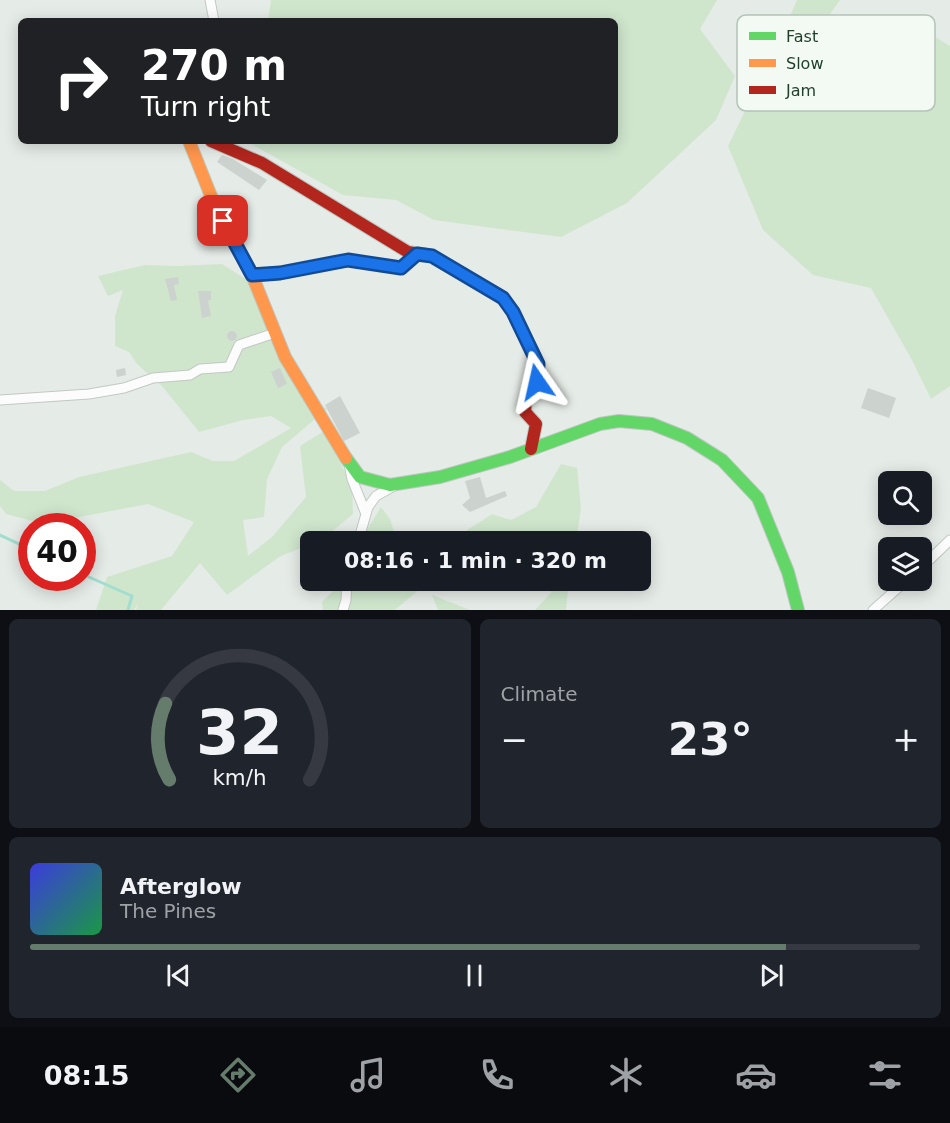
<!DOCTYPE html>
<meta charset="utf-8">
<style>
:root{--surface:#171b24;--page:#20242c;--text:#f1f3f6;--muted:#9ea1a6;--line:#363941;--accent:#657c6d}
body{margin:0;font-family:"DejaVu Sans",sans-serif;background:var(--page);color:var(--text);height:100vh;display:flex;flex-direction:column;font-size:22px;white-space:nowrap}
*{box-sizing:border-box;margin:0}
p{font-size:20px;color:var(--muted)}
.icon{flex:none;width:33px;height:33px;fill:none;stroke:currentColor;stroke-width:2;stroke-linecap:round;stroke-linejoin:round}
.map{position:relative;height:610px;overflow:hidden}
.sheet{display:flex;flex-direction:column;gap:9px;padding:9px;background:#0d0f14;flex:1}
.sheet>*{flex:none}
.top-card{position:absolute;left:18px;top:18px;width:600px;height:126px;border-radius:9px;box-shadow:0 3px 15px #0003;background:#202124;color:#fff;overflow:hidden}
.buttons{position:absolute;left:878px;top:471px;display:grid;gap:12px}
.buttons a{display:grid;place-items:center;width:54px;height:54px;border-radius:9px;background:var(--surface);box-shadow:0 3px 15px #0003;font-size:30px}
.speed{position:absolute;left:18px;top:513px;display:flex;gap:12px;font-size:30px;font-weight:700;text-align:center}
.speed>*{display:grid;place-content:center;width:78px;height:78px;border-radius:50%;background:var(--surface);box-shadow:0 3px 15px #0003;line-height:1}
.speed .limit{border:9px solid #d22;background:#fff;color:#111}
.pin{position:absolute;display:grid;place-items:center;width:51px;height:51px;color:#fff;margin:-26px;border-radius:12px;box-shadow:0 3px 9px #0006}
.me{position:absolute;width:66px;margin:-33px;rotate:349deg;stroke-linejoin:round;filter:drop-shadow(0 0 4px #0008)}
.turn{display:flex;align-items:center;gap:21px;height:126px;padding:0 24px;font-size:27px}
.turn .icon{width:78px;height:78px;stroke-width:2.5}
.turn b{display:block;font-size:42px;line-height:51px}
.big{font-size:45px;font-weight:600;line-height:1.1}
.sheet .widget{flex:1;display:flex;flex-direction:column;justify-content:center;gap:9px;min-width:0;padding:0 21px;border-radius:9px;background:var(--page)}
.sheet .dial{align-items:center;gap:0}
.dial svg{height:156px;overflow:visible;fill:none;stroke:var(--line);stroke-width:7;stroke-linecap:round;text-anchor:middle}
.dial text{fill:var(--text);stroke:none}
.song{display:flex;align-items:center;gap:18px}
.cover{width:72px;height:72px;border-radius:9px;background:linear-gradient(135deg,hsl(240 70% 55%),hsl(140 70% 35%))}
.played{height:6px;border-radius:3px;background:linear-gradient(90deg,var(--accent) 85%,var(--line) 85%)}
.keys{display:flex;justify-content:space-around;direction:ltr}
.heat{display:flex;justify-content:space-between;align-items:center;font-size:33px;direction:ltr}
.sheet .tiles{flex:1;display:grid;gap:9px;grid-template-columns:1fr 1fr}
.widget:last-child{grid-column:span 2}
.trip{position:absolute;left:300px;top:531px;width:351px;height:60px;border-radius:9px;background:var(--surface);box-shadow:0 3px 15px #0003;font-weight:600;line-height:60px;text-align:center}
.menu{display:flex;height:96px;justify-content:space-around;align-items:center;background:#090b0e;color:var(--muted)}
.menu .icon{width:42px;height:42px}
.menu .on{color:var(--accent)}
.menu b{font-size:27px;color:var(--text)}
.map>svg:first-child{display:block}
.green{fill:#cfe6cd}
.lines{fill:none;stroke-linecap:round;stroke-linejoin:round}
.stream{stroke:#a2ddd0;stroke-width:3}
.building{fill:#ccd2ce}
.street-casing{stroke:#c2c8c3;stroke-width:11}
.fast-casing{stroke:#bec7c1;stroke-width:14}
.slow-casing{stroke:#bec7c1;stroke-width:14}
.jam-casing{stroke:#bec7c1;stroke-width:14}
.street{stroke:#fbfcfb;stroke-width:9}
.fast{stroke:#63d668;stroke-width:12}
.slow{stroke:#ff974d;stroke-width:12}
.jam{stroke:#b3261e;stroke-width:12}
.route-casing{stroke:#114b97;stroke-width:15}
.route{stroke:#1a73e8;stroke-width:10}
.key{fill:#f3faf4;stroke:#b4c2b8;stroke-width:1.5}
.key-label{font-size:16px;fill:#20402c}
</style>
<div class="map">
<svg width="950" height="610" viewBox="0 0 950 610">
<rect width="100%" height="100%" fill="#e5ebe6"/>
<path class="green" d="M271 0H717L700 29 735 76 716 120 627 203 561 237 434 220 396 200 343 195 246 141H615V21H268Z
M797 0H840L828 17 883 63 866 17 911 22 950 46V386L931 399 912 360 871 288 813 275 763 230 728 146 780 39Z
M222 264 249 281 300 391 327 409 282 447 267 479 264 517 243 520 248 556 273 536 306 497 300 446 324 431 352 486 353 514 324 538 310 542V544L279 557 227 595 200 563 161 610H136L138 604 134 610H96L107 577 172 556 194 522 148 504 69 519 51 526 6 514 0 506V480L14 491H45L79 477 191 452 213 461H234L291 428 271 416 243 420 199 432 162 386 137 364 129 352 115 346V316L123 290 108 296 98 276 145 265 177 266Z
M561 464 577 468 581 508 576 541 364 542 365 533 381 507 390 519 396 538 422 532 455 538 492 514 511 520 536 507Z
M343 581H429L395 610H323L322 602Z
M549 581H569L566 610H535L551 593Z
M432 595 470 610H438Z"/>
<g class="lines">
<path class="stream" d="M0 535 32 550
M82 574 132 596 128 610"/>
</g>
<path class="building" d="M222 155 233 159 267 180 259 190 217 162Z
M178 277 179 284 174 285 177 300 171 301 165 279Z
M198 291H211V300H208L211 316 202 318Z
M227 336a5 5 0 1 1 10 0a5 5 0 1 1-10 0Z
M125 368 126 375 117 377 116 370Z
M280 368 287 384 278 388 271 372Z
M868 388 896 398 889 418 861 408Z
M340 396 360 433 344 441 325 405Z
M480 477 486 498 505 491 507 496 470 512 462 505 470 498 465 481Z"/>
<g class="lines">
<g class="street-casing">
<path id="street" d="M210 0 214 21
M252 275 280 273 348 260 401 268 417 254
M0 400 89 394 124 388 153 378 190 375 200 369 229 367 239 345 275 333
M349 464 352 479 366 514
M358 542 368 507 376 496 396 485
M921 568 950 540
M343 610 346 600 347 580
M873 610 907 580"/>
</g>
<g class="fast-casing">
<path id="fast" d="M346 458 360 477 390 485 440 477 510 457 600 424 619 421 652 424 687 438 722 460 758 498 788 572 798 610"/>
</g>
<g class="slow-casing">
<path id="slow" d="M189 141 213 201 252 275 285 357 346 458"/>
</g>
<g class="jam-casing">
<path id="jam" d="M211 141 262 163 408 252 432 256 503 298 514 312 538 364 537 382 526 397 525 412 536 424 531 449"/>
</g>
<use href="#street" class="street"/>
<use href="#fast" class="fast"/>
<use href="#slow" class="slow"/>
<use href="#jam" class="jam"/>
</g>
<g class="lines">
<g class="route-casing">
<path id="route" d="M223 221 252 275 280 273 348 260 401 268 417 254 432 256 503 298 513 312 538 364 537 382"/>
</g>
<use href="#route" class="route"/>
</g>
<rect x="737" y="15" width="198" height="96" rx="9" class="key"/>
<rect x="749" y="32" width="27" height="8" fill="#63d668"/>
<rect x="749" y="59" width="27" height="8" fill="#ff974d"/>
<rect x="749" y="86" width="27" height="8" fill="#b3261e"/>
<g class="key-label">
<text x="786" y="42">Fast</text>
<text x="786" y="69">Slow</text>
<text x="786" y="96">Jam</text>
</g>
</svg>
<div class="buttons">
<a><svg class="icon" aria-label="search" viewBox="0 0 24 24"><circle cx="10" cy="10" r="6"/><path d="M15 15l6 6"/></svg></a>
<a><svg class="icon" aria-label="layers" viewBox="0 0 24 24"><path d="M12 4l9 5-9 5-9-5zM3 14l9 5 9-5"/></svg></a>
</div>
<div class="speed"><div class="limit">40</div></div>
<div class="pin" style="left:223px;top:221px;background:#d93025"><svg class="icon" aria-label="arrive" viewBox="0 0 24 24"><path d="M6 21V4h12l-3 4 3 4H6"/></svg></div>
<svg class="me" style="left:537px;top:382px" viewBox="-20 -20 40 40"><path d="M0-17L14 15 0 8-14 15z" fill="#1a73e8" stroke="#fff" stroke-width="4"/></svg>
<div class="trip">08:16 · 1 min · 320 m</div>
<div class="top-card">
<div class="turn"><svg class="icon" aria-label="right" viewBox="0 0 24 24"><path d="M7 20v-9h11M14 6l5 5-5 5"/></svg><div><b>270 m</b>Turn right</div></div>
</div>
</div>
<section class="sheet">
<div class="tiles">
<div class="widget dial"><svg viewBox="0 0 100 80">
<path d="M14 69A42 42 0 1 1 86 69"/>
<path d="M14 69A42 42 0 0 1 12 30" stroke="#657c6d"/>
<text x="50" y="56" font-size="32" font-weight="700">32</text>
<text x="50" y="72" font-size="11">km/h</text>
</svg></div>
<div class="widget"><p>Climate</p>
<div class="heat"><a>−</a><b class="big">23°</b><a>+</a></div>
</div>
<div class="widget">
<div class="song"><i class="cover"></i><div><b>Afterglow</b><p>The Pines</p></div></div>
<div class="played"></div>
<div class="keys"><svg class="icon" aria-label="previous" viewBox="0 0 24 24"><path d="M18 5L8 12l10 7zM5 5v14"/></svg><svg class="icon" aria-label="pause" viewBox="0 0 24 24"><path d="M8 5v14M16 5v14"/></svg><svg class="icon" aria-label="next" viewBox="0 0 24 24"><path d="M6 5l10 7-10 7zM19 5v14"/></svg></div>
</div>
</div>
</section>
<nav class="menu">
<b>08:15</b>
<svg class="icon on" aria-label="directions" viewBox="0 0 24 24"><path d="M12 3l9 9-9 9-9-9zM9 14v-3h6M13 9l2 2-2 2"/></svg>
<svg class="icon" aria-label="music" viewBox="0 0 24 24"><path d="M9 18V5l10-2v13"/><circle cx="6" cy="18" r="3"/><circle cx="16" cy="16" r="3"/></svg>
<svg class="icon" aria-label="phone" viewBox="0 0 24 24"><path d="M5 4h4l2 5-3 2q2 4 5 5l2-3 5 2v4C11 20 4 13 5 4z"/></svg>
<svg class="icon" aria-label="climate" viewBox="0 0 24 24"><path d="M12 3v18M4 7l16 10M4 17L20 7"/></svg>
<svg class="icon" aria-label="car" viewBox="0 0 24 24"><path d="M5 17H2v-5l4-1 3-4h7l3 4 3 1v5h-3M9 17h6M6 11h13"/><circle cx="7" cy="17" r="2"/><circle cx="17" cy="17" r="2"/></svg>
<svg class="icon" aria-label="filters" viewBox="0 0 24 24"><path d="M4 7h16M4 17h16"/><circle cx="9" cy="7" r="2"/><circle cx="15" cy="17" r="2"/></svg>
</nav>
